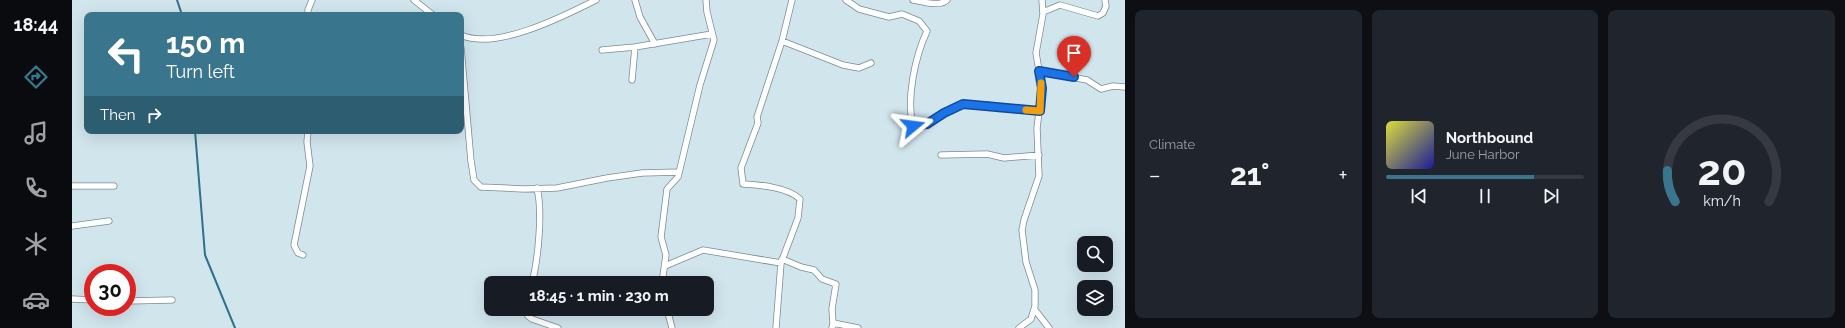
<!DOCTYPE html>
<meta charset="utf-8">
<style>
:root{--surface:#171b24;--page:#20242c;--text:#f1f3f6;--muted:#9ea1a6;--line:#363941;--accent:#39758d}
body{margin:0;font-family:Raleway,sans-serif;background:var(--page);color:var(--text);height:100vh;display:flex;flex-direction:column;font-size:15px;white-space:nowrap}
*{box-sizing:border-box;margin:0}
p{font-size:13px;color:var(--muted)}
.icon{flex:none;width:22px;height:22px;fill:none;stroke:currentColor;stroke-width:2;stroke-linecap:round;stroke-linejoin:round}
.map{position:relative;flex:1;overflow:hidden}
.drawer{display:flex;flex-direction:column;gap:10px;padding:10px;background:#0d0f14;width:720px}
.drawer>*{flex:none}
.banner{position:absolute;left:12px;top:12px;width:380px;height:122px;border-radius:8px;box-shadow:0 4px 16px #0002;background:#39758d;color:#fff;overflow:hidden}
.controls{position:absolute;left:1005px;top:236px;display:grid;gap:8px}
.controls a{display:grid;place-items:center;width:36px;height:36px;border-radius:8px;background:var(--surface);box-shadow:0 4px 16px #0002;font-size:20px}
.speed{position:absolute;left:12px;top:264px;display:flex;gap:8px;font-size:20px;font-weight:700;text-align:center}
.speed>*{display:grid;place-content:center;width:52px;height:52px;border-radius:50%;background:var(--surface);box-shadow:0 4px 16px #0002;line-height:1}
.speed .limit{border:6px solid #d22;background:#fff;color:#111}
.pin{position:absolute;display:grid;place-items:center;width:34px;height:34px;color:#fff;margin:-41px -17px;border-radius:50% 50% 50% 0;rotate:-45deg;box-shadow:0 0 4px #0007}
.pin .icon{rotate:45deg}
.me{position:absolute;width:44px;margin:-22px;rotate:74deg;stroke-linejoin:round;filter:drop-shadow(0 0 3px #0008)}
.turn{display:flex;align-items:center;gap:14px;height:84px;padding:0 16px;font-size:18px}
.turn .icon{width:52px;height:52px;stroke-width:2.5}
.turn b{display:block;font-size:28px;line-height:34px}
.then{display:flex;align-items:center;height:38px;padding:0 16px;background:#0003;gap:8px;font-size:15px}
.big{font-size:30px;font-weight:700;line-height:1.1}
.drawer .card{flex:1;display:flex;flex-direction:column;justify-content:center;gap:6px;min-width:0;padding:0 14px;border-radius:8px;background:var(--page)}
.drawer .dial{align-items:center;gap:0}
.dial svg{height:104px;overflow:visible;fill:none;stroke:var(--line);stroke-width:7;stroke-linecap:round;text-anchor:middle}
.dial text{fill:var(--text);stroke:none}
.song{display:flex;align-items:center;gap:12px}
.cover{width:48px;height:48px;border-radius:6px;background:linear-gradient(135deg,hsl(60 70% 55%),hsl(240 70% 35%))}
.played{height:4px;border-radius:2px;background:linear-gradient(90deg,var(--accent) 75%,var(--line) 75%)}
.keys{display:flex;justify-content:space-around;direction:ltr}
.heat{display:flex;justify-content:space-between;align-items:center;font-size:22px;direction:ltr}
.drawer .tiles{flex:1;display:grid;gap:10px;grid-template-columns:repeat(3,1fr)}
.trip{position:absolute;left:412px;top:276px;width:230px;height:40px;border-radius:8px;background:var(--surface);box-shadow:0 4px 16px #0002;font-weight:700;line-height:40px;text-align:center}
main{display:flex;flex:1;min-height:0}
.tab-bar{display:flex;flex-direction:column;width:72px;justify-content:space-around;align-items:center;background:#090b0e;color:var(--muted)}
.tab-bar .icon{width:28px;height:28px}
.tab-bar .current{color:var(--accent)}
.tab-bar b{font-size:18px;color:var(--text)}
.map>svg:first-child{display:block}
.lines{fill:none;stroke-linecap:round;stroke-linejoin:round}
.stream{stroke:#2d718a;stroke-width:2}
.minor-casing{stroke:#798b93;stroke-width:7}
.minor{stroke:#fff;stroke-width:5.5}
.route-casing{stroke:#114b97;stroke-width:10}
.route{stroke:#1a73e8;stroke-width:7}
.slow{stroke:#f59e0b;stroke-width:7}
</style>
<main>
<nav class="tab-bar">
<b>18:44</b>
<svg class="icon current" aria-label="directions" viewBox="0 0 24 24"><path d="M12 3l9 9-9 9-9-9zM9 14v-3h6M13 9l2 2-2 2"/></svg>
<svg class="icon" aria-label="music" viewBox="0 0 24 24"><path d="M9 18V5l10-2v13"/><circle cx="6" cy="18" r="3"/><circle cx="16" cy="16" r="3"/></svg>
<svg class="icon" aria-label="phone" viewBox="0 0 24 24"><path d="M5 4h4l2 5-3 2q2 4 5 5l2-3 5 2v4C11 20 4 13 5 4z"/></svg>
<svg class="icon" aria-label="climate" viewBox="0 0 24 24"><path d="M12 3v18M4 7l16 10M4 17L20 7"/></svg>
<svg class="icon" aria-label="car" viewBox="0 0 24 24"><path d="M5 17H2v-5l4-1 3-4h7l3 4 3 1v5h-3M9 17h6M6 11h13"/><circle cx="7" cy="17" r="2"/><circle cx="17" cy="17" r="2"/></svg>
</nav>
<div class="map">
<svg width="1053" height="328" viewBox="0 0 1053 328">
<rect width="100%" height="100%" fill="#d1e5ed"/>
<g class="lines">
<path class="stream" d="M105 0 110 15
M123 131 133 255 163 328"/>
<g class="minor-casing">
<path id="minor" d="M342 0 361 15
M563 0 568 17 583 44
M774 0 787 9 817 17 830 14 847 21 855 31C843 57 834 99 841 126L855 124 872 113 891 104 916 105 937 109 968 111
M841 0C851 2 868 7 875 0
M971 12 988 5 1026 16 1031 13 1034 6 1033 0
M236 15V10L240 0
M389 35C424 51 492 16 524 0
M710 41 771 65 787 68 799 63
M563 47 640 34
M389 48 399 161 402 180 409 187 452 189 485 188 535 178 570 173 607 172
M530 50 563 47 560 80
M967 71 1015 80 1029 89 1041 86 1053 87
M869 155 915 154 932 158 967 155
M0 186H42
M0 226 37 221
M231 255 226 253 222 245 238 166 235 142 236 131
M710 259 729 267 742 270 750 279 764 284 760 309 761 323
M593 266 631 250 709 263
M460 283C466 260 471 212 465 188
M590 283 594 255 589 237 595 189 606 177 628 85 642 40 635 12 634 0
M0 299 21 300
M55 301 100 300
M461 309 456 316 460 319 486 328
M595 309 600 328
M963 310 977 328
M704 328 709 263 726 218 728 199C715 187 688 185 671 184L669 168 686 123 685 117 710 41 720 0
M760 328 761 323 786 328
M947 328 959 319 963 306V290L954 262 950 230 952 220 967 176 965 128 970 88 964 53 971 14 970 0"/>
</g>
<use href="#minor" class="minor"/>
</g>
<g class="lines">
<g class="route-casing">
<path id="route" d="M841 126 855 124 872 113 891 104 968 111 970 88 967 71 1002 77"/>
</g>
<use href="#route" class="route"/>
<path class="slow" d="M954 110 968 111 969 83"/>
</g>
</svg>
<div class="controls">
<a><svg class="icon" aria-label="search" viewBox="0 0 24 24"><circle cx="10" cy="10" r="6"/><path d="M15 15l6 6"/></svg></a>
<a><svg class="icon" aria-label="layers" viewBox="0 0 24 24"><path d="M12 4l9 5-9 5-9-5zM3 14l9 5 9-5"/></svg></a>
</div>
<div class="speed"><div class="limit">30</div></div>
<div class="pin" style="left:1002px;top:77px;background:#d93025"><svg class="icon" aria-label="arrive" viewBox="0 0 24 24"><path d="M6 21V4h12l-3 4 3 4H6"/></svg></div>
<svg class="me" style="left:841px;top:126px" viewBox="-20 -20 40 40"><path d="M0-17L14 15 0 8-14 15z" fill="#1a73e8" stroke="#fff" stroke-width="4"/></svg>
<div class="trip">18:45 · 1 min · 230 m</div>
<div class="banner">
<div class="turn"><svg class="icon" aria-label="left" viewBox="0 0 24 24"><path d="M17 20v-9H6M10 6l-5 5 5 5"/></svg><div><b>150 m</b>Turn left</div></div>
<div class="then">Then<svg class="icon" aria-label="right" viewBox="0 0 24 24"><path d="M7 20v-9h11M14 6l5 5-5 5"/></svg></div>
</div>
</div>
<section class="drawer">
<div class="tiles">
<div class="card"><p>Climate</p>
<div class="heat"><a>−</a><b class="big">21°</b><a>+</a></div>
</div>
<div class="card">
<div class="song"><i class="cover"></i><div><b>Northbound</b><p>June Harbor</p></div></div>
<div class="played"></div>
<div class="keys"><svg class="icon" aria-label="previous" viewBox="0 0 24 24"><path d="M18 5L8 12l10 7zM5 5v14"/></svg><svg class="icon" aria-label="pause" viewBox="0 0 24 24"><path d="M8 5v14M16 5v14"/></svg><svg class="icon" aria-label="next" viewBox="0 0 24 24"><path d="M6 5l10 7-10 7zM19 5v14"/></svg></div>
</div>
<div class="card dial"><svg viewBox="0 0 100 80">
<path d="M14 69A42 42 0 1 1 86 69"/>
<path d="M14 69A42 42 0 0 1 8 45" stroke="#39758d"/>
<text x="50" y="56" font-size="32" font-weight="700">20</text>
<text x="50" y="72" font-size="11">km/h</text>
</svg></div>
</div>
</section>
</main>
